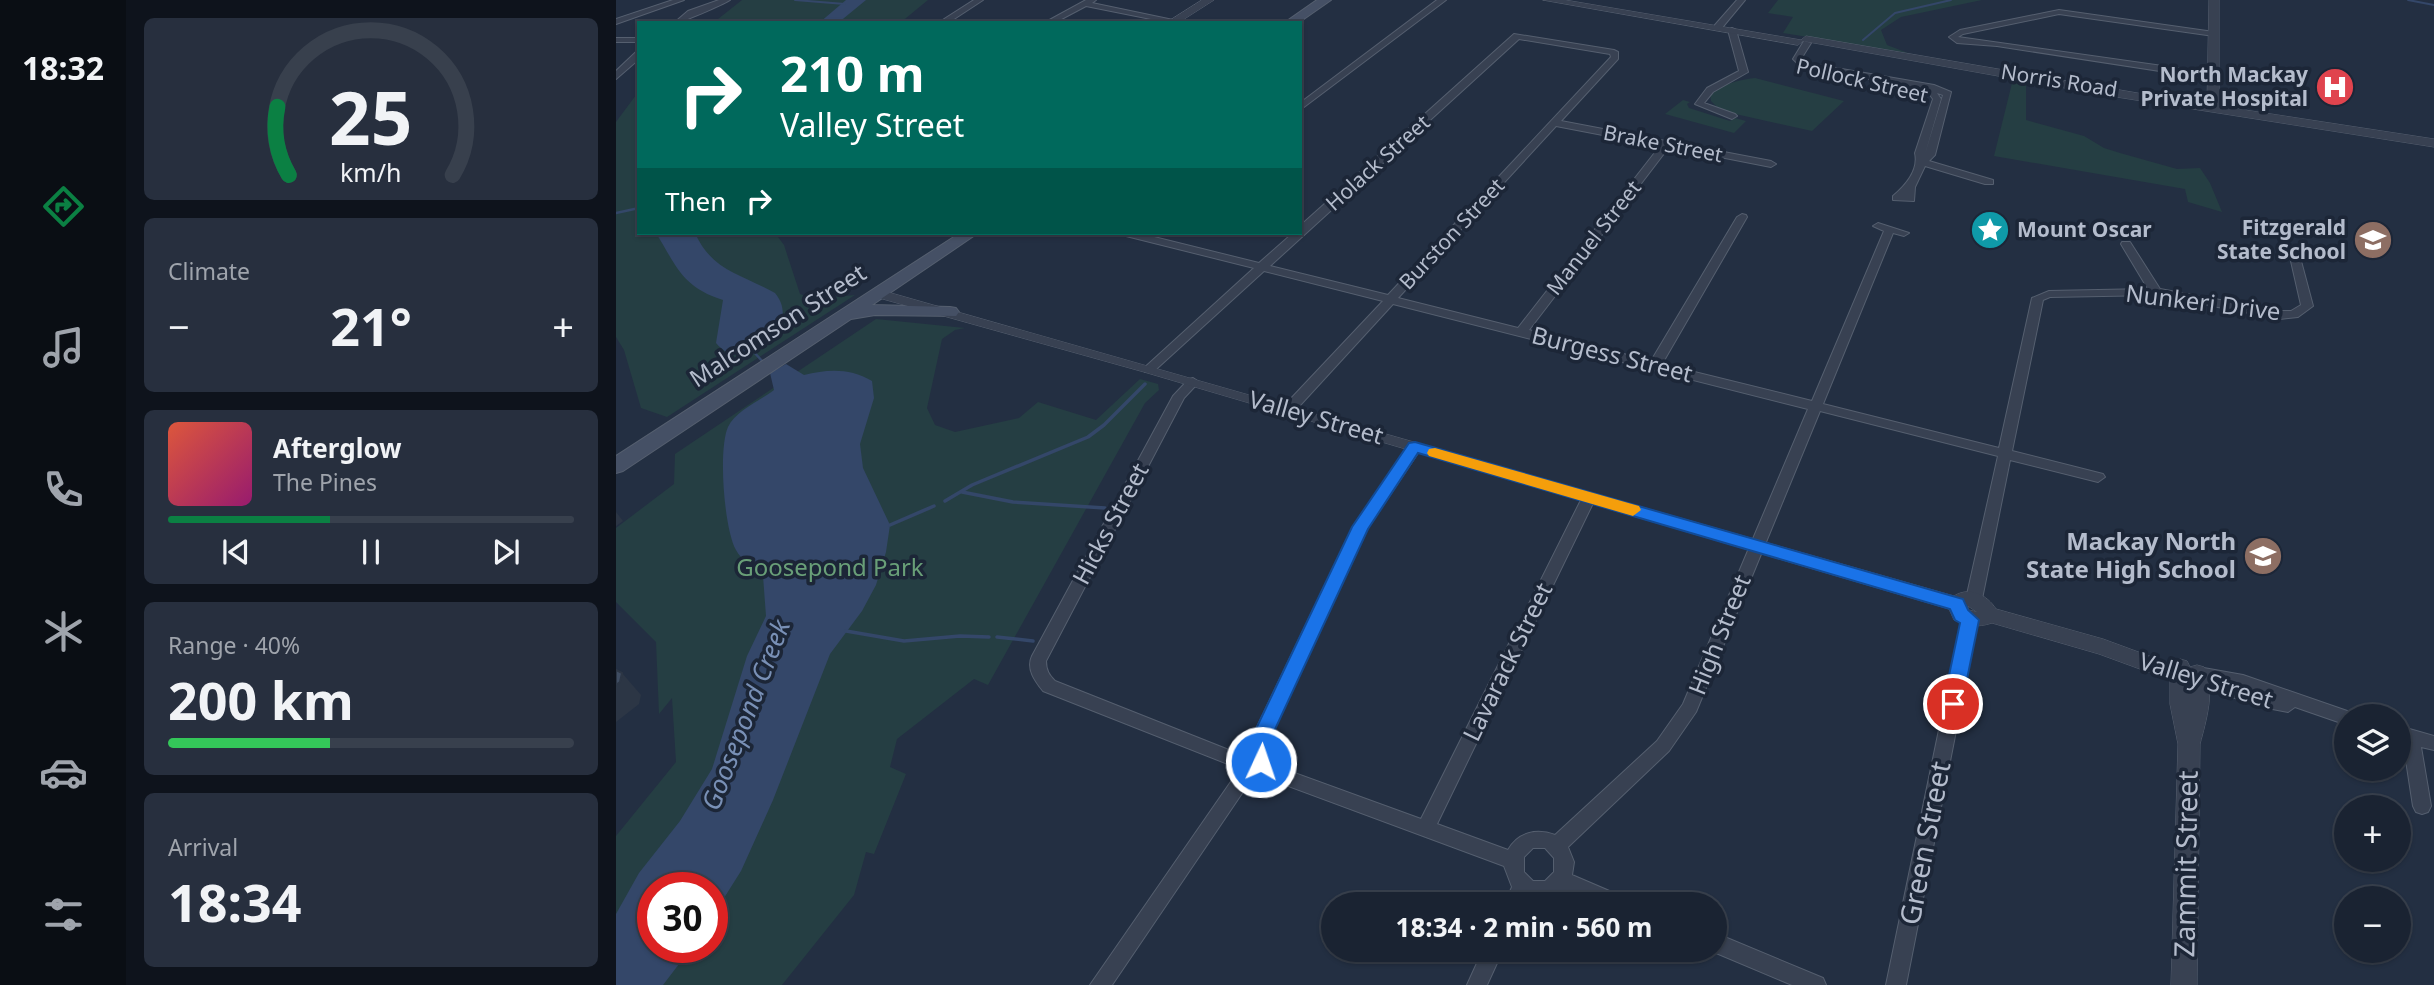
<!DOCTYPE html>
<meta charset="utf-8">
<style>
:root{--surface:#1a2332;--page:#272f3e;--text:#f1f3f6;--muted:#9fa4ac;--line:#38404d;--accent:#0b8043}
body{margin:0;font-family:"Noto Sans",sans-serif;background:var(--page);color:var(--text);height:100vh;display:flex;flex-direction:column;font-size:26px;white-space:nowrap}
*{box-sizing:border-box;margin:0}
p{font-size:23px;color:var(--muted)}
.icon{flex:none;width:38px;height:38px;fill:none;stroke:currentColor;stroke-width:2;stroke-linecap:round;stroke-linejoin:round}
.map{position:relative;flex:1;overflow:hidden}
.sheet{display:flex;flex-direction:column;gap:18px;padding:18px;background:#0e131c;width:490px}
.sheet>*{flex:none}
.guide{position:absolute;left:21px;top:21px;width:665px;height:214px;border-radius:0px;box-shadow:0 2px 5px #0004,0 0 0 2px var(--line);background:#00695c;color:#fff;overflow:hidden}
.buttons{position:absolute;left:1718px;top:704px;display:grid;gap:14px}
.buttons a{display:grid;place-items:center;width:77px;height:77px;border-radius:50%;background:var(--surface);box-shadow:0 2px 5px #0004,0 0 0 2px var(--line);font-size:35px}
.speed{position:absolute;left:21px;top:872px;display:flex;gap:14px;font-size:35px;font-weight:700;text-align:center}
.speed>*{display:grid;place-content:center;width:91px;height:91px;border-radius:50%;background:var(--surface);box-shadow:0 2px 5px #0004,0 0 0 2px var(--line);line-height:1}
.speed .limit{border:10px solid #d22;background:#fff;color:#111}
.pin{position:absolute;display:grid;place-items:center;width:60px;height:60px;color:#fff;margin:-30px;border:4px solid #fff;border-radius:50%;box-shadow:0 2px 7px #0007}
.me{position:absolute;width:77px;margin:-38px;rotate:3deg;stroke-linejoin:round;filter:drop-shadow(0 0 5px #0008)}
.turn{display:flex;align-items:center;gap:24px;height:147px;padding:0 28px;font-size:32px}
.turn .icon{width:91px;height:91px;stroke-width:2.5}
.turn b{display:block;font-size:49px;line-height:60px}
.then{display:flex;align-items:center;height:66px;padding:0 28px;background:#0003;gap:14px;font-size:26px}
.big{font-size:52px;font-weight:700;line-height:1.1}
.sheet .widget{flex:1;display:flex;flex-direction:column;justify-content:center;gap:10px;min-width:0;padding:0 24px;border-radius:10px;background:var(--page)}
.sheet .dial{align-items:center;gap:0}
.dial svg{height:182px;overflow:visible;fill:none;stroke:var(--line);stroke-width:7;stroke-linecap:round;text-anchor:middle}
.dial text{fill:var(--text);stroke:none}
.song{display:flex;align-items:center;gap:21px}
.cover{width:84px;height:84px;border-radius:10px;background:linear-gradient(135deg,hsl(10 70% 55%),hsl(320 70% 35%))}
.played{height:7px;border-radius:4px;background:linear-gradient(90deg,var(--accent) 40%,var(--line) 40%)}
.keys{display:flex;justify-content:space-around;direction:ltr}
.heat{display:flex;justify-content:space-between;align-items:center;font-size:38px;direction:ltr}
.charge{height:10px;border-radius:5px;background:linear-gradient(90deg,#34c759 40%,var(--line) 0)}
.trip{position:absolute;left:705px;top:892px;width:406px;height:70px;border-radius:35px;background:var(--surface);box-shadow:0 2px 5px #0004,0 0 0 2px var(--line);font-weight:700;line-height:70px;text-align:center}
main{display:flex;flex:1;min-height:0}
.tabs{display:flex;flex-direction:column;width:126px;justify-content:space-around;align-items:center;background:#0a0e14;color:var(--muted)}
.tabs .icon{width:49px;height:49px}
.tabs .on{color:var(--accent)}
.tabs b{font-size:32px;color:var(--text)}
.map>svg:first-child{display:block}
.green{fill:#253e43;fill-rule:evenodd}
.water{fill:#344769}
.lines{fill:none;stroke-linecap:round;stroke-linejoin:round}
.stream-far2{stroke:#344769;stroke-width:2}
.stream-far1{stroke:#344769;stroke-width:2.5}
.stream{stroke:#344769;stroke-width:3.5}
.minor-casing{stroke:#555f6f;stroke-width:2}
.tertiary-casing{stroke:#555f6f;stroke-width:1}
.secondary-casing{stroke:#555f6f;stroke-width:2}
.minor{fill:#384152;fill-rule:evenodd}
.tertiary{fill:#384152;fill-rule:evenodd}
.secondary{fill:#455065;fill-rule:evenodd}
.shaded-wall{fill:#2c3645}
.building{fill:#3f4d62;stroke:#2c3645;stroke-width:2}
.route{fill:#1a73e8;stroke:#114b97;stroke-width:2}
.slow{fill:#f59e0b}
.labels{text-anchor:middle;stroke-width:7;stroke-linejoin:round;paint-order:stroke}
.far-poi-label{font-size:21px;font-weight:bold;fill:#b4bccc;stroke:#1c2637;text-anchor:end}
.far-street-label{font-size:21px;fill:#b4bccc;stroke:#1c2637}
.street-label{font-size:24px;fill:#b4bccc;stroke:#1c2637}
.poi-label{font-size:24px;font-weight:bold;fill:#b4bccc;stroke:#1c2637;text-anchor:end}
.park-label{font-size:24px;fill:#699f78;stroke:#1c2637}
.water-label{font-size:26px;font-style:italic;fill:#7990b6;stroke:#1c2637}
.near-street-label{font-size:28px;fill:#b4bccc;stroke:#1c2637}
</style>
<main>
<nav class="tabs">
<b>18:32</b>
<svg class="icon on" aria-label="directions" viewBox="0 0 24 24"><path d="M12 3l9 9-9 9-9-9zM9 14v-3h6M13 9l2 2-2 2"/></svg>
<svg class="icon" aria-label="music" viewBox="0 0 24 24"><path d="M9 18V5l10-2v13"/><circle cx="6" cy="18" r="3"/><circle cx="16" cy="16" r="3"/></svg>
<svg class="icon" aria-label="phone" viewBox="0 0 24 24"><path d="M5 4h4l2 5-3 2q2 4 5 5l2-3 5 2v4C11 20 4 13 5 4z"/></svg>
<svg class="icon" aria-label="climate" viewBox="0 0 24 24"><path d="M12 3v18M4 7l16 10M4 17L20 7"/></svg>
<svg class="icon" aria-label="car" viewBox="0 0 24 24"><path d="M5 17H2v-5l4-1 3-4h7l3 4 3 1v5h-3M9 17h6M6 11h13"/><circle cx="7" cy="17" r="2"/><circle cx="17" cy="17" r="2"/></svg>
<svg class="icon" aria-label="filters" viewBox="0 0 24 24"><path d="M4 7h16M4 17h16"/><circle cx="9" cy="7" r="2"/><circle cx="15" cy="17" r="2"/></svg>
</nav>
<section class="sheet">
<div class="widget dial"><svg viewBox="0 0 100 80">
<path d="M14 69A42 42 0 1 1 86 69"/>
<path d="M14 69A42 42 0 0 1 9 39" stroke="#0b8043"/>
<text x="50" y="56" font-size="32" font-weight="700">25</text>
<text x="50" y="72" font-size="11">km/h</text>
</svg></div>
<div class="widget"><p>Climate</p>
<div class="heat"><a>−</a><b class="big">21°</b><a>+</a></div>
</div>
<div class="widget">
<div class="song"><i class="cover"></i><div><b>Afterglow</b><p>The Pines</p></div></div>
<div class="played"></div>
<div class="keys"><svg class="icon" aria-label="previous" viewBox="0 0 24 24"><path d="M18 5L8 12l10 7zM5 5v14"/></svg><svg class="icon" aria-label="pause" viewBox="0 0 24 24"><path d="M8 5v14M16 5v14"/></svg><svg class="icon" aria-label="next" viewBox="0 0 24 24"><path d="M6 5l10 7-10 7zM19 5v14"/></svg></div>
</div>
<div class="widget"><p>Range · 40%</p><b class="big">200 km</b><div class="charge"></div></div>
<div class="widget"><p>Arrival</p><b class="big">18:34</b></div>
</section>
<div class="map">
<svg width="1818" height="985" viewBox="0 0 1818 985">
<rect width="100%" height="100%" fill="#232f42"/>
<path class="green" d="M126 0H312L284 23H97Z
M1162 0H1366L1285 17 1265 30 1271 45 1292 53 1167 33 1177 17 1152 13Z
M1139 78 1228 101 1196 131 1115 113 1102 108 1095 101 1094 94C1107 84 1122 80 1139 78Z
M1397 79 1410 81V120L1468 136 1488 148 1504 153 1561 169 1584 168 1594 183 1606 212 1572 202 1569 189 1378 156Z
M23 91V233H159L168 245 184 294 198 299 239 295 51 417 25 408 8 350 0 337V122Z
M1067 100 1074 102 1071 104 1073 108 1114 121 1119 118 1130 121 1118 133 1049 114Z
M260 319 349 328 339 330 326 339 311 408 319 425 339 432 403 418 422 402 480 420 524 379 542 384 543 390 529 403 372 685 358 679 281 739 274 767 290 774 258 854 250 852 238 895 166 985H0V836L60 762 56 698 43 714 40 642 0 602V528L58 484 59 454ZM37 887H96V947H37Z"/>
<path class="water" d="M230 0H250L222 23H203Z
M40 233H79C96 271 125 274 159 293 188 327 129 379 100 343L107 300C66 287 61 267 40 233Z
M170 364 188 375C212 369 234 368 256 381L258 398 244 444 247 468 274 525 270 552 260 585 246 611 214 654 157 800 125 871 96 917V887H37V947H76L47 985H0V914L23 873 64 821 96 769 131 656 150 616 147 576C139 569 125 560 120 550 108 529 102 449 112 427 119 411 145 400 158 390L154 373Z"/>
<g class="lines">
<path class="stream-far2" d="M179 0 229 4
M1792 0 1818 5
M1247 40 1279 13 1335 0"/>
<path class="stream-far1" d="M0 213 23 208
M136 350 148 363"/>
<path class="stream" d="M346 492 397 502 489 508
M329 501 356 485 472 437 488 425 529 384
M274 525 318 506
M230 631 288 641 344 636 373 637
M381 637 417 641"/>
<g class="minor-casing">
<path id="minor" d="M57 0H68L0 24V19Z
M103 0H114C106 5 65 23 58 23L72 11Z
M358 0H367L332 23H322Z
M470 0H480L476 3 562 21 555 23 470 6 438 23H428Z
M821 0H830L684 110V103Z
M1121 0H1129L1105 29H1099V25Z
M1443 10 1598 32 1602 34 1598 36 1443 14 1347 34 1342 37 1596 73 1600 76 1596 79 1381 46 1341 43 1333 37 1344 30Z
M1116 28 1120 30 1132 72 1097 92 1088 103 1119 114 1121 116 1116 119 1079 104 1091 88 1123 71 1112 30Z
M898 34 998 50 1002 52V59L945 121 1155 161 1160 164 1155 167 1053 147 913 330 1035 361 1121 217 1126 214 1130 215 1131 217 1046 364 1196 401 1268 231 1257 226 1262 223 1293 233 1288 236 1277 233 1207 404 1383 448 1416 298 1433 291 1532 289 1505 244 1506 242H1514L1544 289 1664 311H1675L1685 305 1672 248 1677 245 1681 246 1697 306 1682 317 1664 319 1540 295 1434 297 1427 300 1396 451 1487 474 1489 477 1482 482 1394 460 1366 599 1363 603H1353L1350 599 1382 456 1204 411 1080 712 1053 751 952 847 958 862 956 875 1012 899 1015 905H982L947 890 928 899 911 897 908 905H888L896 887 888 866 637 773 635 780 496 985H474L623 770 629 767 635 770 637 763 643 760 805 819 968 494 973 492 980 497 821 824 892 850C902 832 921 828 939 835L1041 741 1067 704 1192 409 777 304 677 413 672 414 666 410 667 407 767 301 648 271 537 372H529L527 369 638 268 506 235 505 233H522L643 263 677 233H684V226ZM903 39 994 54 995 57 772 295 654 266ZM940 126 1044 146 902 328 782 298ZM917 848H929L938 858V872L929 881H917L908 872V857Z
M0 38H23V42H0Z
M1188 41 1195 43 1185 59 1191 63 1318 85 1335 92 1319 155 1313 161 1377 180V184H1369L1309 166 1299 187 1298 201 1277 200V196C1290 185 1303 170 1299 153L1317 99 1314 95 1303 92V88L1185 67 1177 59ZM1321 93 1327 95 1309 154 1325 99Z
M20 52H23V59L0 79V71Z
M577 378 583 382 568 398 430 661C430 670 433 675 439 681L628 756 631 761 628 766 622 768 427 691C419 681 410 669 416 656L557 396 573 379Z
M799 443 806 447 751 529 643 759 637 761 631 759 628 754 737 527 794 444Z
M1354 613 1360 615 1362 619 1290 985H1270L1346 619 1348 615Z
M1582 667 1627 675 1737 713 1738 716H1731V725L1679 707 1672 712 1646 707 1595 690 1593 685 1594 682 1576 678 1574 673 1576 668Z
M1783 726 1818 736V750L1805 747 1815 806 1812 812 1806 814 1800 812 1797 806 1787 741 1783 740Z
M1099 933 1207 978 1210 985H1176L1093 950H1099Z
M867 950H887L871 985H851Z"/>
</g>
<g class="tertiary-casing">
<path id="tertiary" d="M586 0H598L562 23 553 21Z
M927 0H949L1185 40 1190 36 1591 105 1593 0H1603V106L1818 139V147L1488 95 1187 41 1182 45Z
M261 289 1338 596C1354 586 1371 595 1380 609L1487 639 1555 664 1564 659 1571 661 1574 667 1581 665 1588 667C1600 689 1590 721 1584 744L1581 985H1555L1562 744 1554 704V680L1483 654 1376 623C1360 628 1353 626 1338 620L1333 609 528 372 256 296 254 293ZM1352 606 1361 612 1353 610Z"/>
</g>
<g class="secondary-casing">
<path id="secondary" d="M701 0H715L682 23H668Z
M344 233H362L256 305 334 307 340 308 343 312 340 316 259 315 235 319 7 471 0 473V456Z"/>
</g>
<use href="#minor" class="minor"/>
<use href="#tertiary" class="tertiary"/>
<use href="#secondary" class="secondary"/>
</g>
<path class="shaded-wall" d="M0 512 7 521 0 526Z
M6 673 25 695 23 704 0 722V685Z"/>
<path class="building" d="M0 670 6 673 4 682 0 685Z"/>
<path class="route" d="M799 442 1347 599 1352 610 1363 620 1346 704 1344 709 1337 712 1330 709 1327 704 1344 623 1339 620 1334 609 802 453 752 529 649 751 655 762 652 768C640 773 633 764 628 754L736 527 793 443Z"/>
<path class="slow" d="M819 448 1023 506 1025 510 1017 516 813 456 811 453 813 449Z"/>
<defs>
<g id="hospital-disc" transform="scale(2.0125)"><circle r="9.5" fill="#e0444e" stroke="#1c2637"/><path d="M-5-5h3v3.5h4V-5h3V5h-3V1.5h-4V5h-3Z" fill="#fff"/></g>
<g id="sight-disc" transform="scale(2.0125)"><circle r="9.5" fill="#0f9aa8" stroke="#1c2637"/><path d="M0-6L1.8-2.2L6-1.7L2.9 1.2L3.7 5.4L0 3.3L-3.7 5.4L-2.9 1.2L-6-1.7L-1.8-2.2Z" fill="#fff"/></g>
<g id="school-disc" transform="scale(2.0125)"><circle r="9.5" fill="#8d6e63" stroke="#1c2637"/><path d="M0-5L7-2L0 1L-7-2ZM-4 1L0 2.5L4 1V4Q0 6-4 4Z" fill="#fff"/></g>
</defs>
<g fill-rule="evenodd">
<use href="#hospital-disc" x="1719" y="87"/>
<use href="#sight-disc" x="1374" y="230"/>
<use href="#school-disc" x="1757" y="240"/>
<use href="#school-disc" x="1647" y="556"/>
</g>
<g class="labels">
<g class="far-poi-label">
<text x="1692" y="82">North Mackay<tspan x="1692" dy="24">Private Hospital</tspan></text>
<text x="1730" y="235">Fitzgerald<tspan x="1730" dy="24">State School</tspan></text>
<text x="1401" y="237" text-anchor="start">Mount Oscar</text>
</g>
<g class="far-street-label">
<text transform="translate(1246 81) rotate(13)" y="7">Pollock Street</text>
<text transform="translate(1443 81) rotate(9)" y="7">Norris Road</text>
<text transform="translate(1047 144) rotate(11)" y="7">Brake Street</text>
<text transform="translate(762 163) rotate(-42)" y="7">Holack Street</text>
<text transform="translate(836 234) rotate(-47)" y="7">Burston Street</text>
<text transform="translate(978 238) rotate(-52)" y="7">Manuel Street</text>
</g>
<g class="street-label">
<text transform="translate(1587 303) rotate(7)" y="8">Nunkeri Drive</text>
<text transform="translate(162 326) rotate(-33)" y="8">Malcomson Street</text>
<text transform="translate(996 355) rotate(14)" y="8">Burgess Street</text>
<text transform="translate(700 418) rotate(16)" y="8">Valley Street</text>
<text transform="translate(495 524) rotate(-62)" y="8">Hicks Street</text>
<text transform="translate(1104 635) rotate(-68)" y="8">High Street</text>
<text transform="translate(892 662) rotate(-64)" y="8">Lavarack Street</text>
<text transform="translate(1590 681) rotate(17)" y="8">Valley Street</text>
</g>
<g class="poi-label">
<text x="1620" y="550">Mackay North<tspan x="1620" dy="28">State High School</tspan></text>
</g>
<g class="park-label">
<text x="214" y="576">Goosepond Park</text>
</g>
<g class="water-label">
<text transform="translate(130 715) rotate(-69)" y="9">Goosepond Creek</text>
</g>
<g class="near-street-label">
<text transform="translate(1309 843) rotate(-79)" y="10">Green Street</text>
<text transform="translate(1570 864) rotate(-89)" y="10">Zammit Street</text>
</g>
</g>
</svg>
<div class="buttons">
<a><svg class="icon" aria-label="layers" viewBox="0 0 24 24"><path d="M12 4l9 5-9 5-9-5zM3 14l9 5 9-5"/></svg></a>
<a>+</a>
<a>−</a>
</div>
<div class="speed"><div class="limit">30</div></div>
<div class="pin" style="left:1337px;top:704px;background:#d93025"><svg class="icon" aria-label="arrive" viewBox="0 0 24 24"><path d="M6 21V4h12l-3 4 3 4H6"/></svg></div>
<svg class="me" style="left:645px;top:762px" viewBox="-20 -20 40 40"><circle r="17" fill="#1a73e8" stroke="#fff" stroke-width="3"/><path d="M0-11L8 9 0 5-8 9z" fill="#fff"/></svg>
<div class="trip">18:34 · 2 min · 560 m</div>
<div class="guide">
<div class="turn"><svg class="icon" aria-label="right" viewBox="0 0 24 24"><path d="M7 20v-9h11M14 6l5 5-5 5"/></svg><div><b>210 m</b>Valley Street</div></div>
<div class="then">Then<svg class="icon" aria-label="right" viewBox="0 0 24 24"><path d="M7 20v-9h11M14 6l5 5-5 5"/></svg></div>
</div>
</div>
</main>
